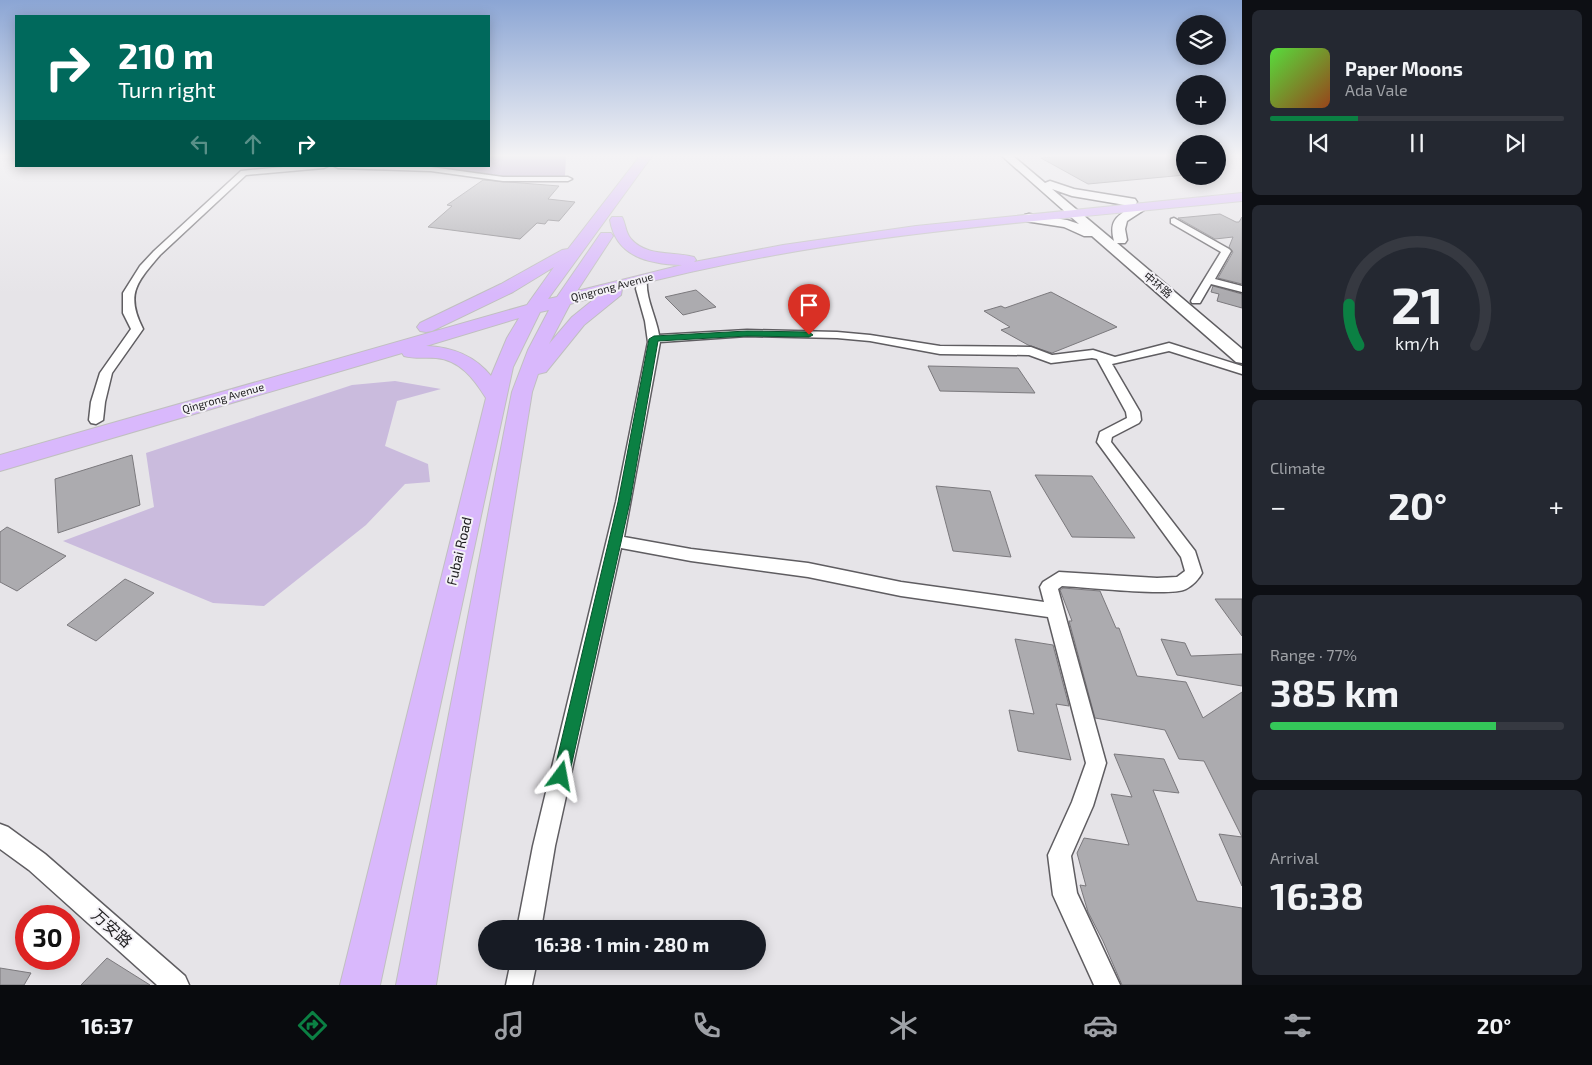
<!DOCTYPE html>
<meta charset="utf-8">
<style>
:root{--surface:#171b24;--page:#242831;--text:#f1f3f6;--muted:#9ea1a6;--line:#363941;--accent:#0b8043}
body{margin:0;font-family:"Exo 2","Noto Sans SC",sans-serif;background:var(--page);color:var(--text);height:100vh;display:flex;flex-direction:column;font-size:19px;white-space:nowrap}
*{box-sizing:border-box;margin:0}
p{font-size:16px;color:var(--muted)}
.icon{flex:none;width:28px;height:28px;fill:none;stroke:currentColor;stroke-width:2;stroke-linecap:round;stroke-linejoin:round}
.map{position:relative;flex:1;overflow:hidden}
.panel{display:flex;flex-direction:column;gap:10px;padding:10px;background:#0d0f14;width:350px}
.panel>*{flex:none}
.top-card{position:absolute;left:15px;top:15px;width:475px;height:152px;border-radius:0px;box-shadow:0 2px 12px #0003;background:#00695c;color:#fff;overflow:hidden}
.buttons{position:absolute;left:1176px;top:15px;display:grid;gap:10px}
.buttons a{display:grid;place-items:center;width:50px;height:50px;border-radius:50%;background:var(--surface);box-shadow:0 2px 12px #0003;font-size:25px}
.speed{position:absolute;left:15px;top:905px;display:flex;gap:10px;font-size:25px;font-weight:700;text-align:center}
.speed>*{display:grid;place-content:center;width:65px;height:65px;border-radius:50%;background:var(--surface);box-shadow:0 2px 12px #0003;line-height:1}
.speed .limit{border:8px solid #d22;background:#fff;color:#111}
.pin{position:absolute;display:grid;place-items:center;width:42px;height:42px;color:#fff;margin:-51px -21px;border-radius:50% 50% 50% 0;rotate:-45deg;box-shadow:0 0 5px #0007}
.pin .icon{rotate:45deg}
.me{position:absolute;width:55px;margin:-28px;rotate:13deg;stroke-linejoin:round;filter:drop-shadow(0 0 4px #0008)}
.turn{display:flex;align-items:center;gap:18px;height:105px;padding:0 20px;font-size:22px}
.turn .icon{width:65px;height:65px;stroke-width:2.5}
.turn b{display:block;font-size:35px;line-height:42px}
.lanes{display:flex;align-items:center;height:48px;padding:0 20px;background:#0003;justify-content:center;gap:25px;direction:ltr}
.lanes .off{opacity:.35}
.big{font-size:38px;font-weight:700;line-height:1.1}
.panel .tile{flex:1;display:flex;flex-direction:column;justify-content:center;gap:8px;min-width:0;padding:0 18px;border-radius:8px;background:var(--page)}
.panel .dial{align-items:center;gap:0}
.dial svg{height:130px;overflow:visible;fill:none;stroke:var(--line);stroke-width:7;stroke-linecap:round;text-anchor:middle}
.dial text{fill:var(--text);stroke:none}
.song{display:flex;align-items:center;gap:15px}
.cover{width:60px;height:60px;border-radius:8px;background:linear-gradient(135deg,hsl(110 70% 55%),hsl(20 70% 35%))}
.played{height:5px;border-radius:2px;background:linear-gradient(90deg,var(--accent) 30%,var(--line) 30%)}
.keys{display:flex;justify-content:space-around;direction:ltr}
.heat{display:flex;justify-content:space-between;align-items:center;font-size:28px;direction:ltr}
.charge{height:8px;border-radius:4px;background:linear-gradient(90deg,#34c759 77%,var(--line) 0)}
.trip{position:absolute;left:478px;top:920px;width:288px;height:50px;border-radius:25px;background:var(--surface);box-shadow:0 2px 12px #0003;font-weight:700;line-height:50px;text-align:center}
.menu{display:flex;height:80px;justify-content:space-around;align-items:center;background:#090b0e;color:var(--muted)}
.menu .icon{width:35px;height:35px}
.menu .selected{color:var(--accent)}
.menu b{font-size:22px;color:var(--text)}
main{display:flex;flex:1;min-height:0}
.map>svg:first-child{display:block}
.green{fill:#cabbdd}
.forest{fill:#ab98c1}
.building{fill:#acabaf;stroke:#7b797d}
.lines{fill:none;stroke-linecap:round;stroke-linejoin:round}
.street-casing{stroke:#5f5d61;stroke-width:3}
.secondary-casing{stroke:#5f5d61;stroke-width:3}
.primary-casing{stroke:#c0bfc0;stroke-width:2}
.street{fill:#fff;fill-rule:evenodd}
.secondary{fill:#fff;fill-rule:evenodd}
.primary{fill:#d9b8fc;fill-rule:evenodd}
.route{fill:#0b8043;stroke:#07532c}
.labels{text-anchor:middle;stroke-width:4;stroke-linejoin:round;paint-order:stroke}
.far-street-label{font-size:11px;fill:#1d1c1e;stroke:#f3f1f6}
.street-label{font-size:14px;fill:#1d1c1e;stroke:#f3f1f6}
.near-street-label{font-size:16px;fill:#1d1c1e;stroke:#f3f1f6}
</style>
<main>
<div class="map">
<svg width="1242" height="985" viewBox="0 0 1242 985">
<rect width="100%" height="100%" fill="#e6e4e8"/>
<path class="green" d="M395 381 441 389 397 401 385 446 428 464 430 482 405 484 366 525 264 606 213 603 63 541 154 507 146 453 352 385Z"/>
<path class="forest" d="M489 156H566L565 176 503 177 425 166H489Z"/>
<path class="building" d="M1067 156H1185V175L1088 184 1041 158Z
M483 180 559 186 548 199 575 202 559 221 548 220 545 224 537 223 520 239 428 227 452 206 447 205Z
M1220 214 1236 222H1239L1242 217V284L1218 278 1233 252 1229 247 1233 237 1215 239 1178 218Z
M1213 286 1242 294V308L1217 301 1219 294 1211 292Z
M696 290 716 307 683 315 665 297Z
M1051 292 1117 327 1052 353 1028 345 1001 330 1010 327 984 311 1001 306 1005 308Z
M928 366 1018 368 1035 393 940 391Z
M132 455 140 505 58 533 55 479Z
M1035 475 1092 476 1135 538 1072 537Z
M936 486 990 491 1011 557 953 551Z
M7 527 66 556 17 591 0 582V532Z
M125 579 154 593 96 641 67 625Z
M1063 588 1100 591 1116 628H1119L1137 676 1186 682 1203 718 1242 692V886L1219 834 1242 837 1204 761 1179 759 1165 730 1095 718 1069 621H1072L1060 590Z
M1215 599H1242V636Z
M1015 639 1053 645 1069 706 1056 704 1071 760 1018 751 1009 710 1034 714Z
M1161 639 1185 643 1191 656 1242 654V686L1177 675Z
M1114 754 1164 759 1179 793 1153 790 1197 901 1242 908V985H1122L1103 941 1088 912 1080 885 1086 886 1077 853 1084 838 1129 845 1111 794 1132 797Z
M107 958 150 985H81Z
M0 968 31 973 24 985H0Z"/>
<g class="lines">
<g class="street-casing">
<path id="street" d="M294 166H328L324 168 246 175 160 255C137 282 125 294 143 329L112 373 105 402 103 420 96 424 91 423 89 420 91 402 100 373 131 329 123 313V293L140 266 154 251 241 171Z
M334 166 431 167 503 177H568L572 179 568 181H503L431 171 338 168Z
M1174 218 1229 249 1231 251 1215 279 1242 286V292L1211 284 1200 303H1192L1191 301 1221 252 1171 223V219Z
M642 276 647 279C645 298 656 316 659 335L747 330 837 332 870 335 940 346 1031 347 1052 355 1093 350 1115 357 1169 343 1242 366V374L1169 351 1112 364 1140 412 1141 420 1139 423 1112 437 1111 442 1195 551 1202 573C1199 579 1192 586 1186 589 1171 597 1084 587 1062 586L1058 589 1106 763 1093 806 1071 856 1077 893 1120 985H1094L1053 895 1048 855 1072 802 1086 763 1048 617 901 596 808 577 691 561 621 548 555 846 541 929H517L533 846 616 502 648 342 645 321 636 289 637 279ZM747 336 837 338 870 341 940 354 1029 355 1051 363 1092 358 1097 359 1126 412 1127 418 1100 432 1097 442 1181 557 1185 571 1177 577 1157 578 1059 572 1043 582 1040 587 1044 602 901 582 808 563 691 549 624 537 660 342Z
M0 824 8 827 45 854 185 976 189 985H157L29 870 0 849Z
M511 961H537L532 985H506Z"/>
</g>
<g class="secondary-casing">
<path id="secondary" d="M1002 156H1013L1045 183 1050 181 1074 189 1135 199 1137 202 1135 205 1144 204 1146 207 1144 210 1127 221 1125 229 1127 240 1125 243H1117L1242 349V363L1236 362 1092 236H1084L1064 227 1025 221 1023 218 1025 215 1029 214 1067 220 1079 224ZM1052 189 1072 196 1131 206 1135 205C1119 215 1108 219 1114 241Z"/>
</g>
<g class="primary-casing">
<path id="primary" d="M640 156H652L548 299 557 297 601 233H611L613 236 577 291 682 265C649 264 616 257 610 220L612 217H622C626 224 625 232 631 239 647 257 672 251 694 257L696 260 694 262 783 245 916 226 1242 193V201C1035 222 824 234 622 289L621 295 584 325 546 372 538 374 532 392 436 985H396L512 392 528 350 549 310 540 312 513 367 380 985H340L486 398C474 379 460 360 436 358 425 357 415 359 404 356L402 353 0 471V455L527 305 554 267 513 292 432 331 426 332 420 331 417 327 420 323 501 284 562 250 568 249ZM598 296 572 317 549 344 570 304ZM519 318 507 338 491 376C474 355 452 347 426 346Z"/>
</g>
<use href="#street" class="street"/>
<use href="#secondary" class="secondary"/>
<use href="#primary" class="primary"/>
</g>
<linearGradient id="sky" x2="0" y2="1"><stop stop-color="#8ba5d4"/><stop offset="0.53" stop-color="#f4f3f5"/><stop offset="1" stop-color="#f4f3f5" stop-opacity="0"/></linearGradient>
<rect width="1242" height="294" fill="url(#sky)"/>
<path class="route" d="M747 331 809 332 813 335 809 337 747 336 658 341 630 502 569 776 566 782 561 784 555 782 553 776 618 502 649 339 654 336Z"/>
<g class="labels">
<g class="far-street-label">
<text transform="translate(1158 285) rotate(40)" y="4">中环路</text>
<text transform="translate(612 287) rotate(-15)" y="4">Qingrong Avenue</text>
<text transform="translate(223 398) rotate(-16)" y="4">Qingrong Avenue</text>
</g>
<g class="street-label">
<text transform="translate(459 551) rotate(-77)" y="5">Fubai Road</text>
</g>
<g class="near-street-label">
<text transform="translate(112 928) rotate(42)" y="6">万安路</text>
</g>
</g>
</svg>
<div class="buttons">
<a><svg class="icon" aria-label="layers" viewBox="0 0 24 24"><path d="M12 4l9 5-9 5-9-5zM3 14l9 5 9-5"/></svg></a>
<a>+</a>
<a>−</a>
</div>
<div class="speed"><div class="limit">30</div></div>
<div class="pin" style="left:809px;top:335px;background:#d93025"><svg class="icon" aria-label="arrive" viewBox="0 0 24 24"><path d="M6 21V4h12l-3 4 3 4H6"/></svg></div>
<svg class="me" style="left:561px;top:776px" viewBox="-20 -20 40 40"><path d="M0-17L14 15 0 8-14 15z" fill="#0b8043" stroke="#fff" stroke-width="4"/></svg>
<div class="trip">16:38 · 1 min · 280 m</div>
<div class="top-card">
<div class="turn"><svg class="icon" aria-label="right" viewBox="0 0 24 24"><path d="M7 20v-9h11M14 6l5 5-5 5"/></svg><div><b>210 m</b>Turn right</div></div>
<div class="lanes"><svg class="icon off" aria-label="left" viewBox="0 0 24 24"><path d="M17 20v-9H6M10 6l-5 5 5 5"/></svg><svg class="icon off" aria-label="ahead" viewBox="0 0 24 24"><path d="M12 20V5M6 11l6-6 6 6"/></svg><svg class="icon" aria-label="right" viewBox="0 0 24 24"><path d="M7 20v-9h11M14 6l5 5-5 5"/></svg></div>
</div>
</div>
<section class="panel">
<div class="tile">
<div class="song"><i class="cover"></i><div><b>Paper Moons</b><p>Ada Vale</p></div></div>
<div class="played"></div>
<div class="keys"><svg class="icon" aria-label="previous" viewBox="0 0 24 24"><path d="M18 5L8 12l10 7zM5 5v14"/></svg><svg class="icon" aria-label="pause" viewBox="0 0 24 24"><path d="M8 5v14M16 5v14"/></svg><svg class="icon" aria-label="next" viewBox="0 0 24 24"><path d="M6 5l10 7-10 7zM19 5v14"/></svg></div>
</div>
<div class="tile dial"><svg viewBox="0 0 100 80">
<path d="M14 69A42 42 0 1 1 86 69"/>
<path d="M14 69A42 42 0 0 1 8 44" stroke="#0b8043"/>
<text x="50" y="56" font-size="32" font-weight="700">21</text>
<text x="50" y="72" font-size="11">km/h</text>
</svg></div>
<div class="tile"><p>Climate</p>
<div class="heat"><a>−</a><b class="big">20°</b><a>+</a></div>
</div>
<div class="tile"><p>Range · 77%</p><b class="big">385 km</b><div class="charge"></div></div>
<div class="tile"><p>Arrival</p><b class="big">16:38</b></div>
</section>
</main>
<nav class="menu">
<b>16:37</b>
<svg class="icon selected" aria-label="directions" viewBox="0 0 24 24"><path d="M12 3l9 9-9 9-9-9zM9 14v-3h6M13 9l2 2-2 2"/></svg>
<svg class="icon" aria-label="music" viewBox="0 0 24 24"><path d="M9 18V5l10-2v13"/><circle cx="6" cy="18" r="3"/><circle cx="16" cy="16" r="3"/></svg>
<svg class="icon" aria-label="phone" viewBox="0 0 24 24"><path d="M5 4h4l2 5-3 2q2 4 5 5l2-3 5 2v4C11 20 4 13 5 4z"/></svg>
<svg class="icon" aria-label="climate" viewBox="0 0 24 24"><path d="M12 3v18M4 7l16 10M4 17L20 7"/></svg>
<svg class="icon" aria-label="car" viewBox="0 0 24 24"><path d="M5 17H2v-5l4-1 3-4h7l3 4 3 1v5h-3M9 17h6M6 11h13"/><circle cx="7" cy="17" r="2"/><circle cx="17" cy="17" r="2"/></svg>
<svg class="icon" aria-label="filters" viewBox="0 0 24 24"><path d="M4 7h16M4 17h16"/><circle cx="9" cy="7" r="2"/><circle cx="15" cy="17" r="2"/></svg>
<b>20°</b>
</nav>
